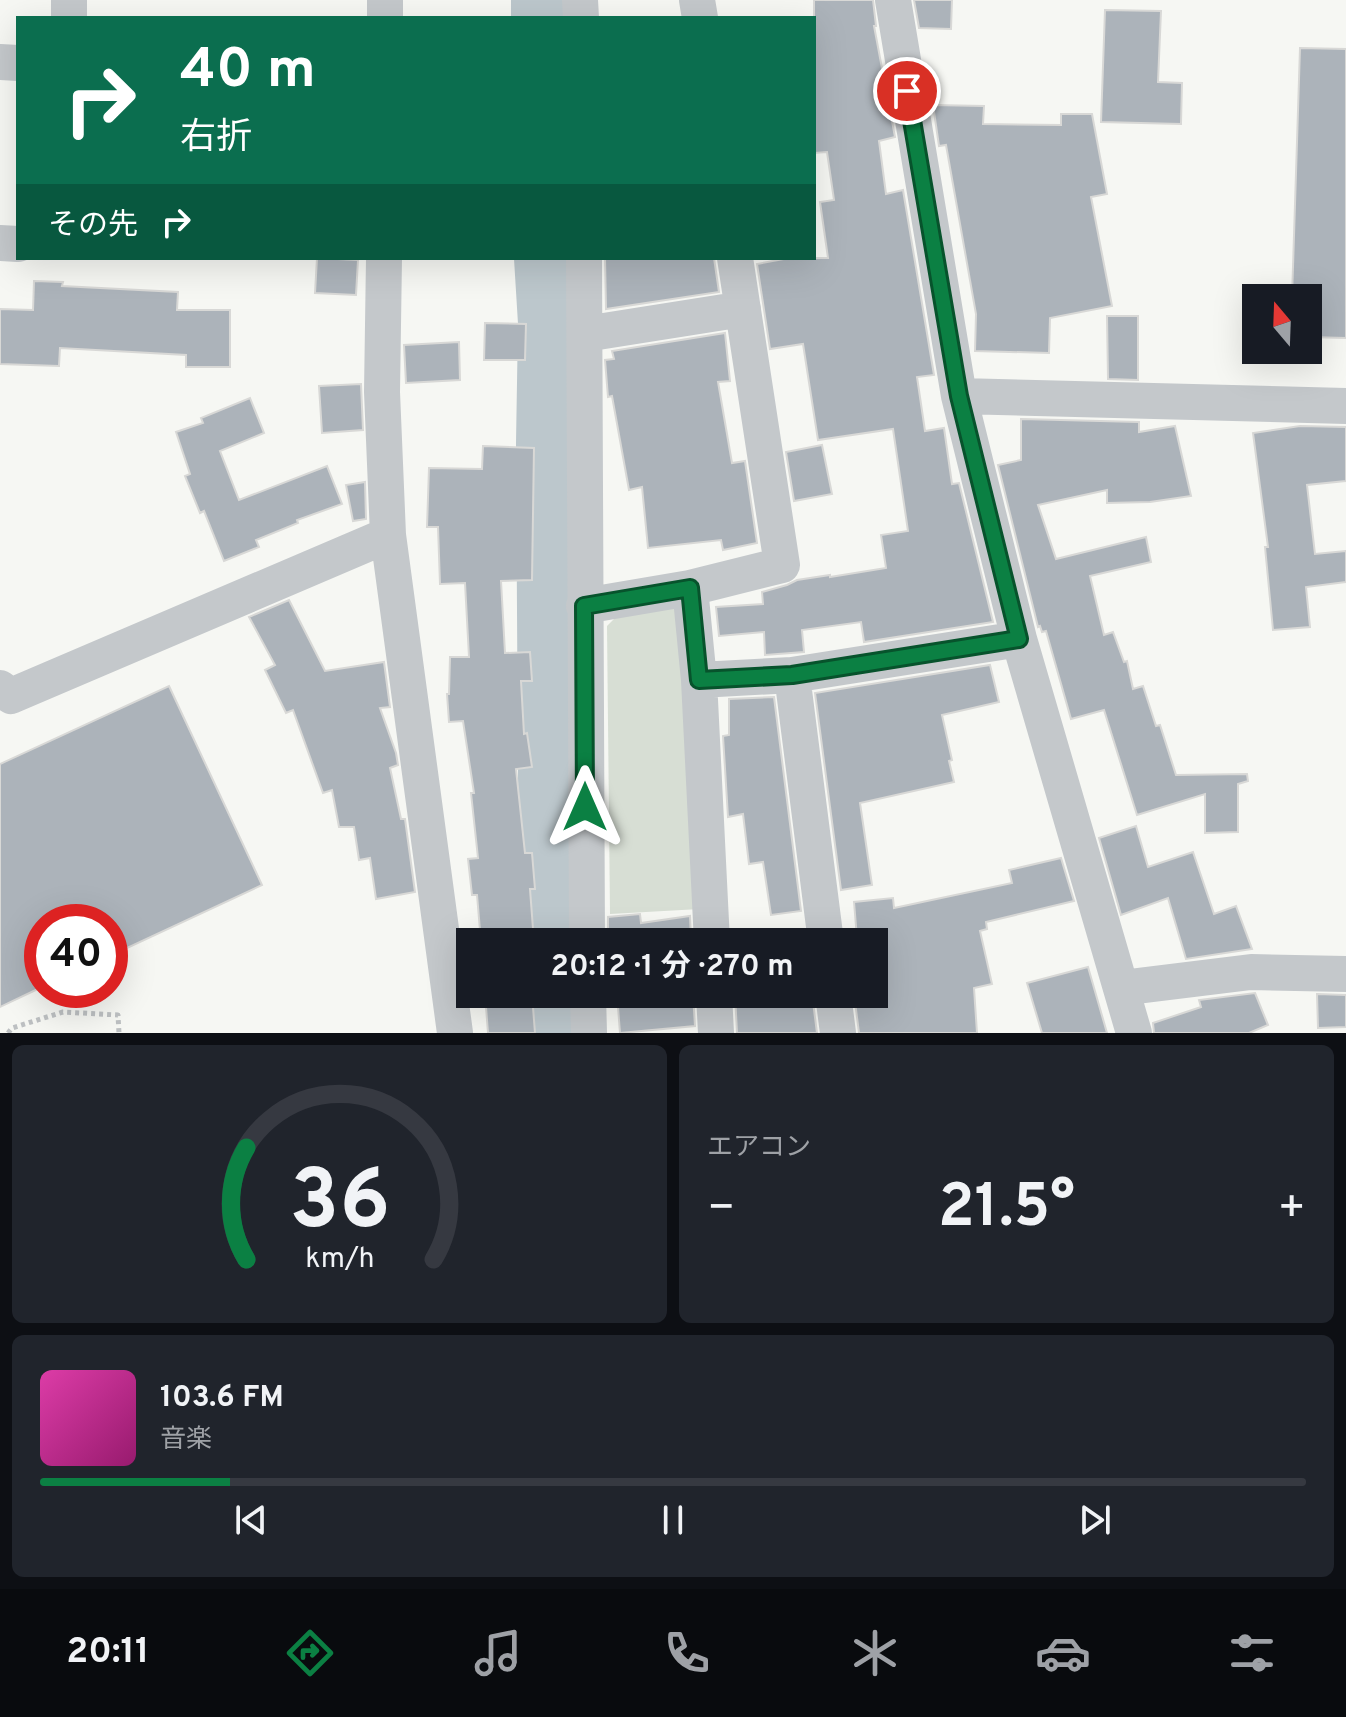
<!DOCTYPE html>
<html lang="ja">
<meta charset="utf-8">
<style>
:root{--surface:#171b24;--page:#20242c;--text:#f1f3f6;--muted:#9ea1a6;--line:#363941;--accent:#0b8043}
body{margin:0;font-family:Overpass,"Noto Sans JP",sans-serif;background:var(--page);color:var(--text);height:100vh;display:flex;flex-direction:column;font-size:30px;white-space:nowrap}
*{box-sizing:border-box;margin:0}
p{font-size:26px;color:var(--muted)}
.icon{flex:none;width:44px;height:44px;fill:none;stroke:currentColor;stroke-width:2;stroke-linecap:round;stroke-linejoin:round}
.map{position:relative;height:1033px;overflow:hidden}
.details{display:flex;flex-direction:column;gap:12px;padding:12px;background:#0d0f14;flex:1}
.details>*{flex:none}
.hud{position:absolute;left:16px;top:16px;width:800px;height:244px;border-radius:0px;box-shadow:0 8px 32px #0002;background:#0b6e4f;color:#fff;overflow:hidden}
.needle{width:52px;rotate:341deg}
.buttons{position:absolute;left:1242px;top:284px;display:grid;gap:16px}
.buttons a{display:grid;place-items:center;width:80px;height:80px;border-radius:0px;background:var(--surface);box-shadow:0 8px 32px #0002;font-size:40px}
.speed{position:absolute;left:24px;top:904px;display:flex;gap:16px;font-size:40px;font-weight:700;text-align:center}
.speed>*{display:grid;place-content:center;width:104px;height:104px;border-radius:50%;background:var(--surface);box-shadow:0 8px 32px #0002;line-height:1}
.speed .limit{border:12px solid #d22;background:#fff;color:#111}
.pin{position:absolute;display:grid;place-items:center;width:68px;height:68px;color:#fff;margin:-34px;border:4px solid #fff;border-radius:50%;box-shadow:0 2px 8px #0007}
.me{position:absolute;width:88px;margin:-44px;rotate:0deg;stroke-linejoin:round;filter:drop-shadow(0 0 6px #0008)}
.turn{display:flex;align-items:center;gap:28px;height:168px;padding:0 32px;font-size:36px}
.turn .icon{width:104px;height:104px;stroke-width:2.5}
.turn b{display:block;font-size:56px;line-height:68px}
.then{display:flex;align-items:center;height:76px;padding:0 32px;background:#0003;gap:16px;font-size:30px}
.big{font-size:60px;font-weight:700;line-height:1.1}
.details .widget{flex:1;display:flex;flex-direction:column;justify-content:center;gap:12px;min-width:0;padding:0 28px;border-radius:12px;background:var(--page)}
.details .dial{align-items:center;gap:0}
.dial svg{height:208px;overflow:visible;fill:none;stroke:var(--line);stroke-width:7;stroke-linecap:round;text-anchor:middle}
.dial text{fill:var(--text);stroke:none}
.song{display:flex;align-items:center;gap:24px}
.cover{width:96px;height:96px;border-radius:12px;background:linear-gradient(135deg,hsl(320 70% 55%),hsl(320 70% 35%))}
.played{height:8px;border-radius:4px;background:linear-gradient(90deg,var(--accent) 15%,var(--line) 15%)}
.keys{display:flex;justify-content:space-around;direction:ltr}
.heat{display:flex;justify-content:space-between;align-items:center;font-size:44px;direction:ltr}
.details .tiles{flex:1;display:grid;gap:12px;grid-template-columns:1fr 1fr}
.widget:last-child{grid-column:span 2}
.trip{position:absolute;left:456px;top:928px;width:432px;height:80px;border-radius:0px;background:var(--surface);box-shadow:0 8px 32px #0002;font-weight:700;line-height:80px;text-align:center}
.tab-bar{display:flex;height:128px;justify-content:space-around;align-items:center;background:#090b0e;color:var(--muted)}
.tab-bar .icon{width:56px;height:56px}
.tab-bar .active{color:var(--accent)}
.tab-bar b{font-size:36px;color:var(--text)}
.map>svg:first-child{display:block}
.green{fill:#d7ded4}
.lines{fill:none;stroke-linecap:round;stroke-linejoin:round}
.river{stroke:#bcc7cc;stroke-width:58}
.building{fill:#acb3ba;stroke:#d8d8d6;stroke-width:2}
.path{stroke:#bdc0c2;stroke-width:5;stroke-dasharray:4 4;stroke-linecap:butt}
.minor{stroke:#c4c8cb;stroke-width:36}
.route-casing{stroke:#07532c;stroke-width:20}
.route{stroke:#0b8043;stroke-width:14}
</style>
<div class="map">
<svg width="1346" height="1033" viewBox="0 0 1346 1033">
<rect width="100%" height="100%" fill="#f6f7f3"/>
<path class="green" d="M673 606 686 615 700 909 610 914 607 626 616 617Z"/>
<g class="lines">
<path class="river" d="M540 0V18
M543 258 547 323 545 443 548 942
M548 994V1033"/>
</g>
<path class="building" d="M814 0H873L876 26H874L895 137 879 141 886 194 903 190 934 375 917 377 925 431 944 428 952 484 959 483 993 622 864 642 861 622 802 630 804 652 765 655 764 632 719 636 716 607 763 604 762 592 787 585 797 580 830 575V577L886 568 881 535 908 531 893 429 818 440 803 344 770 349 757 264 789 258H828L820 202 834 200 827 152 814 153Z
M914 0H952L951 29 919 28Z
M1105 10 1161 11 1158 82 1182 83 1181 124 1101 122Z
M1300 48 1346 49V338L1308 337V298H1292Z
M933 105 984 106 983 124 1061 125V114H1092L1107 194 1091 197 1112 306 1050 318 1049 353 975 351 976 314 946 145 939 146Z
M317 258 358 260 356 295 315 293Z
M605 258H714L719 292 606 309Z
M34 281 63 282 62 286 178 292 177 310H230V367H186V355L60 348 59 366 0 364V309L33 310Z
M1107 316H1138V380L1108 379Z
M485 323 526 324 525 360H484Z
M725 333 730 381 718 382 732 463 745 461 757 543 723 550 721 540 648 548 642 487 629 490 612 396 608 397 605 360 614 359 612 351Z
M459 342 460 380 406 383 404 345Z
M361 384 363 430 322 433 319 386Z
M250 398 264 433 220 451 239 500 327 466 342 504 297 520 298 523 256 540 259 547 224 561 204 511 200 513 185 476 190 474 176 432 203 423 201 418Z
M1021 419 1139 422V432L1175 426 1191 496 1150 502 1107 503V490L1038 505 1056 559 1146 537 1151 562 1090 576 1104 635 1113 632 1124 662 1127 661 1133 689 1143 686 1156 726 1160 725 1176 775 1247 774 1248 781 1238 784V832L1205 833V794L1137 815 1104 710 1071 719 1046 631 1042 632 1040 626 1038 627 998 465 1021 460Z
M1300 426 1346 427V481L1307 485 1315 554 1346 551V582L1306 587 1310 627 1273 630 1265 547H1268L1253 433Z
M822 445 832 494 794 501 786 452Z
M483 446 534 448 532 580 501 581 505 653 530 652 532 681H521L524 734 527 733 532 767 516 769 525 853H532L535 889H530L534 942H481L477 895H472L468 859 478 858 471 793H474L463 721 449 722 447 694H449L450 657H469L465 583 440 584 438 527H427L429 468 482 469Z
M365 482 366 519 353 521 346 485Z
M289 600 325 671 384 662 390 707 380 708 396 753 398 765 390 768 401 819H405L415 892 376 899 370 858 359 860 354 827H339L332 790 323 793 293 710 286 713 265 670 275 665 249 617Z
M990 665 999 702 942 715 952 760 949 761 954 782 860 803 872 885 841 890 815 693Z
M169 686 262 885 110 956V922H42V987L0 1007V764Z
M774 697 801 911 771 915 763 862 749 864 743 814 728 817 723 736 729 735V699Z
M1136 826 1148 867 1193 852 1214 914 1236 906 1252 949 1186 959 1168 898 1121 915 1099 838Z
M1061 858 1074 901 986 922 987 929 980 931 992 984 974 988 977 1033H859L854 994H874V937L857 938 854 902 893 898 894 908 1012 883 1009 870Z
M640 914 641 923 690 916 691 942H608V917Z
M1088 967 1107 1033H1042L1027 983Z
M1255 993 1268 1025 1249 1033H1154L1153 1023 1201 1007 1199 1000Z
M485 994H532L535 1033H488Z
M617 994H693L695 1026 620 1033Z
M735 994H812L817 1033H737Z
M1317 994 1346 995V1027L1318 1028Z"/>
<g class="lines">
<path class="path" d="M8 1033 12 1028 63 1012 118 1015 119 1033"/>
<path class="minor" d="M580 0 581 18
M697 0 700 18
M893 0 959 396 1019 639 1134 1033
M69 18V0
M385 18V0
M0 62 18 63
M0 243 18 244
M384 258 382 392 388 535 455 1033
M584 258 587 942
M585 334 743 309
M959 396 1346 406
M690 588 699 680 712 942
M584 606 690 588 782 565 735 258
M792 675 826 942
M699 680 792 675 1019 639
M0 688 11 696 388 535
M1121 988 1251 972 1346 974
M588 994 589 1033
M714 994 716 1033
M833 994 838 1033"/>
</g>
<g class="lines">
<g class="route-casing">
<path id="route" d="M585 807 584 606 690 588 699 680 792 675 1019 639 959 396 907 91"/>
</g>
<use href="#route" class="route"/>
</g>
</svg>
<div class="buttons">
<a><svg class="needle" viewBox="-14 -14 28 28"><path d="M0-13l5 13h-10z" fill="#e53935"/><path d="M0 13l5-13h-10z" fill="#9ea1a6"/></svg></a>
</div>
<div class="speed"><div class="limit">40</div></div>
<div class="pin" style="left:907px;top:91px;background:#d93025"><svg class="icon" aria-label="arrive" viewBox="0 0 24 24"><path d="M6 21V4h12l-3 4 3 4H6"/></svg></div>
<svg class="me" style="left:585px;top:807px" viewBox="-20 -20 40 40"><path d="M0-17L14 15 0 8-14 15z" fill="#0b8043" stroke="#fff" stroke-width="4"/></svg>
<div class="trip">20:12 · 1 分 · 270 m</div>
<div class="hud">
<div class="turn"><svg class="icon" aria-label="right" viewBox="0 0 24 24"><path d="M7 20v-9h11M14 6l5 5-5 5"/></svg><div><b>40 m</b>右折</div></div>
<div class="then">その先<svg class="icon" aria-label="right" viewBox="0 0 24 24"><path d="M7 20v-9h11M14 6l5 5-5 5"/></svg></div>
</div>
</div>
<section class="details">
<div class="tiles">
<div class="widget dial"><svg viewBox="0 0 100 80">
<path d="M14 69A42 42 0 1 1 86 69"/>
<path d="M14 69A42 42 0 0 1 14 26" stroke="#0b8043"/>
<text x="50" y="56" font-size="32" font-weight="700">36</text>
<text x="50" y="72" font-size="11">km/h</text>
</svg></div>
<div class="widget"><p>エアコン</p>
<div class="heat"><a>−</a><b class="big">21.5°</b><a>+</a></div>
</div>
<div class="widget">
<div class="song"><i class="cover"></i><div><b>103.6 FM</b><p>音楽</p></div></div>
<div class="played"></div>
<div class="keys"><svg class="icon" aria-label="previous" viewBox="0 0 24 24"><path d="M18 5L8 12l10 7zM5 5v14"/></svg><svg class="icon" aria-label="pause" viewBox="0 0 24 24"><path d="M8 5v14M16 5v14"/></svg><svg class="icon" aria-label="next" viewBox="0 0 24 24"><path d="M6 5l10 7-10 7zM19 5v14"/></svg></div>
</div>
</div>
</section>
<nav class="tab-bar">
<b>20:11</b>
<svg class="icon active" aria-label="directions" viewBox="0 0 24 24"><path d="M12 3l9 9-9 9-9-9zM9 14v-3h6M13 9l2 2-2 2"/></svg>
<svg class="icon" aria-label="music" viewBox="0 0 24 24"><path d="M9 18V5l10-2v13"/><circle cx="6" cy="18" r="3"/><circle cx="16" cy="16" r="3"/></svg>
<svg class="icon" aria-label="phone" viewBox="0 0 24 24"><path d="M5 4h4l2 5-3 2q2 4 5 5l2-3 5 2v4C11 20 4 13 5 4z"/></svg>
<svg class="icon" aria-label="climate" viewBox="0 0 24 24"><path d="M12 3v18M4 7l16 10M4 17L20 7"/></svg>
<svg class="icon" aria-label="car" viewBox="0 0 24 24"><path d="M5 17H2v-5l4-1 3-4h7l3 4 3 1v5h-3M9 17h6M6 11h13"/><circle cx="7" cy="17" r="2"/><circle cx="17" cy="17" r="2"/></svg>
<svg class="icon" aria-label="filters" viewBox="0 0 24 24"><path d="M4 7h16M4 17h16"/><circle cx="9" cy="7" r="2"/><circle cx="15" cy="17" r="2"/></svg>
</nav>
